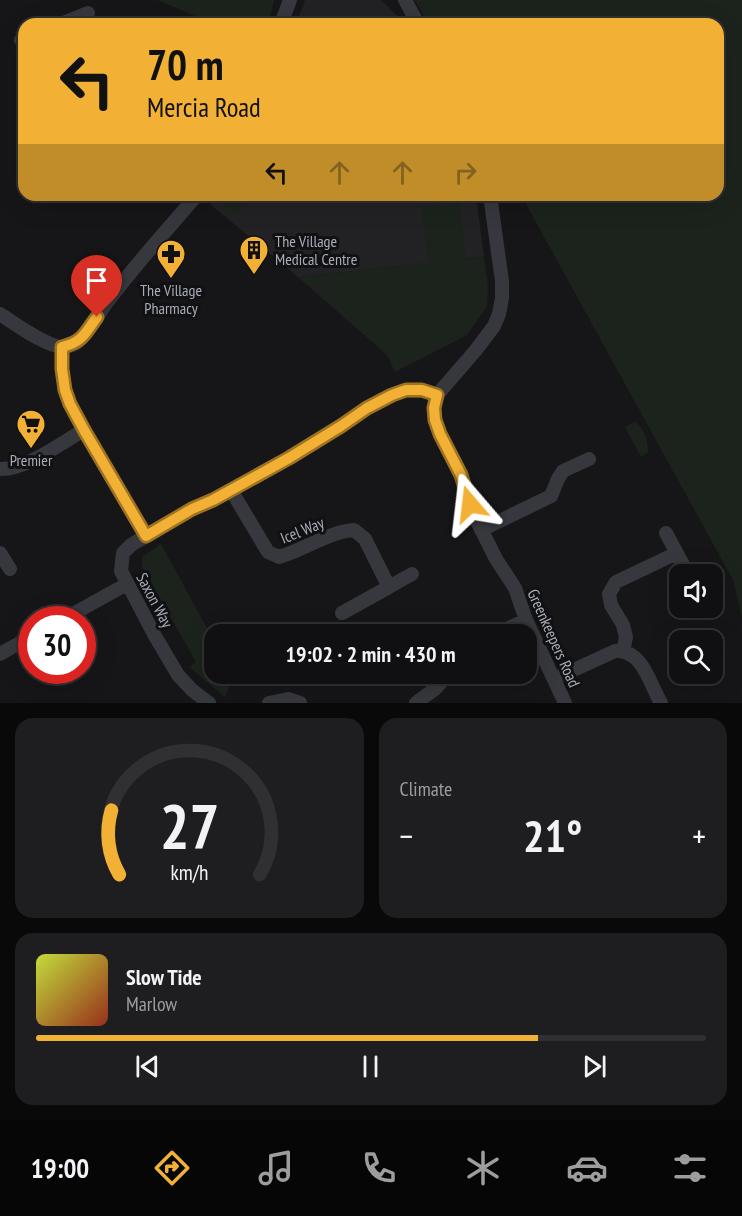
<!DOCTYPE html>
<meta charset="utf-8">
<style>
:root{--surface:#101012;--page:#1e1e20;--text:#f1f3f6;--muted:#9c9d9f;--line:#303032;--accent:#f2b134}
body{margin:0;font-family:"PT Sans Narrow",sans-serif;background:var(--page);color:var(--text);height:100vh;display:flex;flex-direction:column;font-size:22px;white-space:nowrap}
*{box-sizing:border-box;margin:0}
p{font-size:20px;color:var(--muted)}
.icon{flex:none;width:33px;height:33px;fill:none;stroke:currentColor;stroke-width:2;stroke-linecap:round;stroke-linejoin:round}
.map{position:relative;height:703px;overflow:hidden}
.drawer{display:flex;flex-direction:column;gap:15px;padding:15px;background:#09090a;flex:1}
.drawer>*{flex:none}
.banner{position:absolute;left:18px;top:18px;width:706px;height:183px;border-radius:18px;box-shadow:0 6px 24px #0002,0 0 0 2px var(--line);background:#f2b134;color:#111;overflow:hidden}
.tools{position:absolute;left:669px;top:564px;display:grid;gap:12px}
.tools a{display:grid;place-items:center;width:54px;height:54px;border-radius:12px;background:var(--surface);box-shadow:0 6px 24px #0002,0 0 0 2px var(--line);font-size:30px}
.speed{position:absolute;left:18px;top:606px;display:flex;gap:12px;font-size:30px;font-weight:700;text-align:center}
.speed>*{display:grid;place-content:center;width:78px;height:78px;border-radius:50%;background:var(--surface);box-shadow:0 6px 24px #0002,0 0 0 2px var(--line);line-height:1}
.speed .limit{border:9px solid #d22;background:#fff;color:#111}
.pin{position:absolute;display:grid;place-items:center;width:51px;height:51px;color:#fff;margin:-62px -26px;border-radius:50% 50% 50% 0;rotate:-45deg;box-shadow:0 0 6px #0007}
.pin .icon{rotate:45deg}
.me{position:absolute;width:66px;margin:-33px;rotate:343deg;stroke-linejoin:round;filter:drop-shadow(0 0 4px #0008)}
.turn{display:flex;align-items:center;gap:21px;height:126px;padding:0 30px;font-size:27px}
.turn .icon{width:78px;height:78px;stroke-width:2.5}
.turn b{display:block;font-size:42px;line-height:51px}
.lanes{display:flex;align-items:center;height:57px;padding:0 30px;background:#0003;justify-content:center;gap:30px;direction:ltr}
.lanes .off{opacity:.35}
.big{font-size:45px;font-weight:700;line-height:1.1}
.drawer .tile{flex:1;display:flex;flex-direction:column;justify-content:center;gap:9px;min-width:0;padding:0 21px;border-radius:18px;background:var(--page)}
.drawer .dial{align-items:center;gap:0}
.dial svg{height:156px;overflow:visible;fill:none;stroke:var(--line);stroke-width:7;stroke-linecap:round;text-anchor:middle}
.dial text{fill:var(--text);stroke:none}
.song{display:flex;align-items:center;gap:18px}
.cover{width:72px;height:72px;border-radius:9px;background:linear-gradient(135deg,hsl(70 70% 55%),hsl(10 70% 35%))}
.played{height:6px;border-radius:3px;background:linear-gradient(90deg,var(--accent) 75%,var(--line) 75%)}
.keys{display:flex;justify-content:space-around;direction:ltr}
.heat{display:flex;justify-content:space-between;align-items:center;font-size:33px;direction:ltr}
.drawer .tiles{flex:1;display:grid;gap:15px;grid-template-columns:1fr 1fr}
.tile:last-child{grid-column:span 2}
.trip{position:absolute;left:204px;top:624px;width:333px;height:60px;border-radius:18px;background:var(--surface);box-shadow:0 6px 24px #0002,0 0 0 2px var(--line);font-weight:700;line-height:60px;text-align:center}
.dock{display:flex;height:96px;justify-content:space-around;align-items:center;background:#060607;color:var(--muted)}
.dock .icon{width:42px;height:42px}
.dock .selected{color:var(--accent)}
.dock b{font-size:27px;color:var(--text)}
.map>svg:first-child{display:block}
.built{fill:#222225}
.green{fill:#1c231d}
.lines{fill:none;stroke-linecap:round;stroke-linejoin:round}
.minor{stroke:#37383d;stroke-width:14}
.route-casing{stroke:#9d7322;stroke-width:15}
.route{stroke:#f2b134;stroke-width:10}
.labels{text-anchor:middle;stroke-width:6;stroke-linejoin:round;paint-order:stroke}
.poi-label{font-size:16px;fill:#a8adb8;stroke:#111113}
.street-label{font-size:16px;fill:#a8adb8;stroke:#111113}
</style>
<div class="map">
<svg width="742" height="703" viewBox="0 0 742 703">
<rect width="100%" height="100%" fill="#161618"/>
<path class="built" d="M305 0H381L405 24H296Z
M216 195H476L484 257 298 277 211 205Z"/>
<path class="green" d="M158 0H274L268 24H214Z
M415 0H742V616L733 580 521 195H718V24H428Z
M231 195H253L236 215 223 204Z
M460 203 466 259 484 257 488 286 487 306 467 335 395 372 387 355 298 277 428 263 422 207Z
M635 422C645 429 648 440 648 452L641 457 625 427Z
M161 544 214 641V674H228L229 687 225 697 189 667 196 662 142 567V557Z"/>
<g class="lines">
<path class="minor" d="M405 0 418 24
M61 24 88 13
M194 24 195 23
M281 24 290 0
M21 40 24 39
M490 195 502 281V298L499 314 494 326 476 350 437 395 434 408 435 420 440 434 461 475 474 515 496 559 515 588 526 620 565 703
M0 314C14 323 49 349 65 347 71 346 77 344 81 339 92 328 98 313 108 301 136 264 167 230 197 195
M62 347V369L65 390 70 404 84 430 146 536
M0 469C26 470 61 443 84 430
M231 490 268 552 279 557C304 550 328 532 354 530L365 539 389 587 342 613
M481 530 551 496 558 479 563 471 589 459
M666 533 688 574
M0 553 10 569
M389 587 412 574
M62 620 127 584
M496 634 526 620
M623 651 626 637 623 625 611 605 609 594 616 582 677 553
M0 654 32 636
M554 679 615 651C643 649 650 685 661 703
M209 703 192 690 178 675 155 636 121 571 123 553 131 545 146 536 192 509 213 500 289 458 341 426 367 408 392 395 406 390 422 391 437 395
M269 703 288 699 300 703
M416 703C429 692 438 691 445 674"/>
</g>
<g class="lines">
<g class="route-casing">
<path id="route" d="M97 317C85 333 83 342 62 347V369L65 390 70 404 84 430 146 536 192 509 213 500 289 458 341 426 367 408 392 395 406 390H422L437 395 434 408 435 420 440 434 461 475 470 504"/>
</g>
<use href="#route" class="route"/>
</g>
<defs>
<g id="building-pin" transform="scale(1.5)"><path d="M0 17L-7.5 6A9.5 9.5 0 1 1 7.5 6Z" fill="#f2b134" stroke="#111113"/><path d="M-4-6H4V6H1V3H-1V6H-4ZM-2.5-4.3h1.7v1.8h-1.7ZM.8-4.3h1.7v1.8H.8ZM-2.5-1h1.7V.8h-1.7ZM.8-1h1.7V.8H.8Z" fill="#111"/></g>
<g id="pharmacy-pin" transform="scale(1.5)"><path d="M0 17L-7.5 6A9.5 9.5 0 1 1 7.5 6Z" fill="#f2b134" stroke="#111113"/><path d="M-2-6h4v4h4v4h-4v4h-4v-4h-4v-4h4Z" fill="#111"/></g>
<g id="supermarket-pin" transform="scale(1.5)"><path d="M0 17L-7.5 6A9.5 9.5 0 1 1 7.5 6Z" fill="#f2b134" stroke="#111113"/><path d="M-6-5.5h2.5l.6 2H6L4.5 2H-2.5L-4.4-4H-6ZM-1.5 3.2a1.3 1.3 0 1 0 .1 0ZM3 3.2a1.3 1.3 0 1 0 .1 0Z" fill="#111"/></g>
</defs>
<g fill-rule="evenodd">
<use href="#building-pin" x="254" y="250"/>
<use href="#pharmacy-pin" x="171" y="254"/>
<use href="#supermarket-pin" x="31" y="424"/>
</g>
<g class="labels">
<g class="poi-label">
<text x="275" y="247" text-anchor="start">The Village<tspan x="275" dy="18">Medical Centre</tspan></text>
<text x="171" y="296">The Village<tspan x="171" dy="18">Pharmacy</tspan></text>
<text x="31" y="466">Premier</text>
</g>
<g class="street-label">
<text transform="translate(302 530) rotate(-22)" y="6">Icel Way</text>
<text transform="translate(155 600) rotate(62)" y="6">Saxon Way</text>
<text transform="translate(554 638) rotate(66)" y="6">Greenkeepers Road</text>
</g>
</g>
</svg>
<div class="tools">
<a><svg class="icon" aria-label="sound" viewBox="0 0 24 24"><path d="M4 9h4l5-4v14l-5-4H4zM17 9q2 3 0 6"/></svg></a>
<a><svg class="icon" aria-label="search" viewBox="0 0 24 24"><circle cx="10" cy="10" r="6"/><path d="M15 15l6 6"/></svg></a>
</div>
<div class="speed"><div class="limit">30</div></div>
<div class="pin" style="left:97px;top:317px;background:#d93025"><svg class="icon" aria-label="arrive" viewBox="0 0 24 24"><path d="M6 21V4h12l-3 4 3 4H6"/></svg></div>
<svg class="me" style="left:470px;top:504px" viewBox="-20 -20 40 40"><path d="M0-17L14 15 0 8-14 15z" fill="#f2b134" stroke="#fff" stroke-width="4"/></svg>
<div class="trip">19:02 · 2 min · 430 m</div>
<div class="banner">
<div class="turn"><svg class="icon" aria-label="left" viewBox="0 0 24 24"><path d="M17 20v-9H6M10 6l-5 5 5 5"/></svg><div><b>70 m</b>Mercia Road</div></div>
<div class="lanes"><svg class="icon" aria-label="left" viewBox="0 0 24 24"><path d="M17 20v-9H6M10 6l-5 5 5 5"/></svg><svg class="icon off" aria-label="ahead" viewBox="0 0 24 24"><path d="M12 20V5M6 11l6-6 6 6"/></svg><svg class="icon off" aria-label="ahead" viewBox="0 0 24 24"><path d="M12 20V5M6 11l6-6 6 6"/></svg><svg class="icon off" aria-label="right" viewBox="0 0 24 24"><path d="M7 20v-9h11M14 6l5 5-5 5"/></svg></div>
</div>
</div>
<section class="drawer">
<div class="tiles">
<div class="tile dial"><svg viewBox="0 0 100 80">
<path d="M14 69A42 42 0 1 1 86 69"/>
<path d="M14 69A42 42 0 0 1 10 36" stroke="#f2b134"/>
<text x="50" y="56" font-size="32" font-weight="700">27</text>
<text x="50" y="72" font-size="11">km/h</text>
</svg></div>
<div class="tile"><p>Climate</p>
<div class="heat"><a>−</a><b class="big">21°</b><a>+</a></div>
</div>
<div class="tile">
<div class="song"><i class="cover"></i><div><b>Slow Tide</b><p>Marlow</p></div></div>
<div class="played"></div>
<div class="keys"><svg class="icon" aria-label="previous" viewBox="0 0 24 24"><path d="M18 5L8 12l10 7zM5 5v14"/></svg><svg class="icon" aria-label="pause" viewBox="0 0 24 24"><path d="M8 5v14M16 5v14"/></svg><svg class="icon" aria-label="next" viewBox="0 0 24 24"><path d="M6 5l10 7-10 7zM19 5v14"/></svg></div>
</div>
</div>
</section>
<nav class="dock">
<b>19:00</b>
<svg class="icon selected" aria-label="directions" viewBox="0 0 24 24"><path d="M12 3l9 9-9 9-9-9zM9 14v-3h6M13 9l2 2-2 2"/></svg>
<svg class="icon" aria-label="music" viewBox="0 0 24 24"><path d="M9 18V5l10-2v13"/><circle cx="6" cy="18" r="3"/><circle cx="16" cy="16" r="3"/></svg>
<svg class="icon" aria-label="phone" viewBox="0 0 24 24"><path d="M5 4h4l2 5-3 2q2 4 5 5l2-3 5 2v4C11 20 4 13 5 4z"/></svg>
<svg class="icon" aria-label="climate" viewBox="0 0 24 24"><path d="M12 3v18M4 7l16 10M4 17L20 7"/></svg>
<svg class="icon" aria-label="car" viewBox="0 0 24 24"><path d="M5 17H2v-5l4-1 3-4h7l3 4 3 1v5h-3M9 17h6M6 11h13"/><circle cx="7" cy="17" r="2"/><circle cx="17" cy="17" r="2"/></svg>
<svg class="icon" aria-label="filters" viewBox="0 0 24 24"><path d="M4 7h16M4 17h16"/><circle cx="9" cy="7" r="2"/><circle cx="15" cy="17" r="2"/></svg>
</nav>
